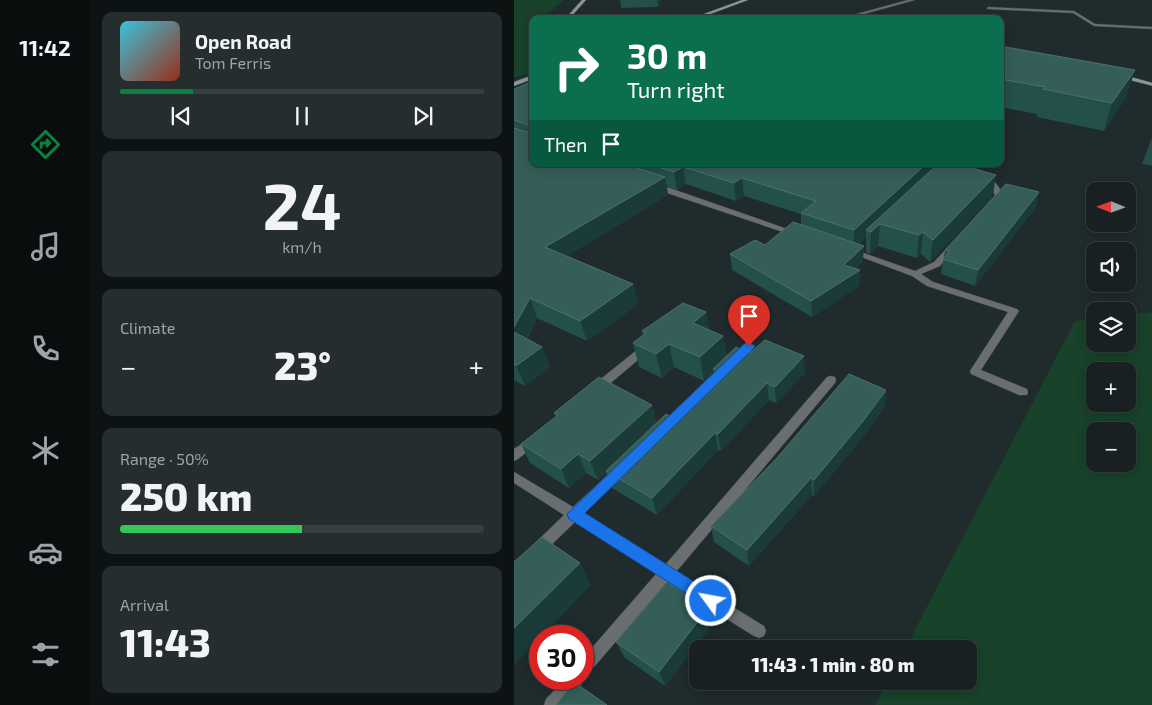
<!DOCTYPE html>
<meta charset="utf-8">
<style>
:root{--surface:#182022;--page:#252d2f;--text:#f1f3f6;--muted:#9fa3a5;--line:#363e40;--accent:#0b8043}
body{margin:0;font-family:"Exo 2",sans-serif;background:var(--page);color:var(--text);height:100vh;display:flex;flex-direction:column;font-size:19px;white-space:nowrap}
*{box-sizing:border-box;margin:0}
p{font-size:16px;color:var(--muted)}
.icon{flex:none;width:28px;height:28px;fill:none;stroke:currentColor;stroke-width:2;stroke-linecap:round;stroke-linejoin:round}
.map{position:relative;flex:1;overflow:hidden}
.sheet{display:flex;flex-direction:column;gap:12px;padding:12px;background:#0d1213;width:424px}
.sheet>*{flex:none}
.hud{position:absolute;left:15px;top:15px;width:475px;height:152px;border-radius:10px;box-shadow:0 2px 12px #0003,0 0 0 1px var(--line);background:#0b6e4f;color:#fff;overflow:hidden}
.needle{width:32px;rotate:271deg}
.tools{position:absolute;left:572px;top:182px;display:grid;gap:10px}
.tools a{display:grid;place-items:center;width:50px;height:50px;border-radius:10px;background:var(--surface);box-shadow:0 2px 12px #0003,0 0 0 1px var(--line);font-size:25px}
.speed{position:absolute;left:15px;top:625px;display:flex;gap:10px;font-size:25px;font-weight:700;text-align:center}
.speed>*{display:grid;place-content:center;width:65px;height:65px;border-radius:50%;background:var(--surface);box-shadow:0 2px 12px #0003,0 0 0 1px var(--line);line-height:1}
.speed .limit{border:8px solid #d22;background:#fff;color:#111}
.pin{position:absolute;display:grid;place-items:center;width:42px;height:42px;color:#fff;margin:-51px -21px;border-radius:50% 50% 50% 0;rotate:-45deg;box-shadow:0 0 5px #0007}
.pin .icon{rotate:45deg}
.me{position:absolute;width:55px;margin:-28px;rotate:302deg;stroke-linejoin:round;filter:drop-shadow(0 0 4px #0008)}
.turn{display:flex;align-items:center;gap:18px;height:105px;padding:0 15px;font-size:22px}
.turn .icon{width:65px;height:65px;stroke-width:2.5}
.turn b{display:block;font-size:35px;line-height:42px}
.then{display:flex;align-items:center;height:48px;padding:0 15px;background:#0003;gap:10px;font-size:19px}
.big{font-size:38px;font-weight:800;line-height:1.1}
.sheet .card{flex:1;display:flex;flex-direction:column;justify-content:center;gap:8px;min-width:0;padding:0 18px;border-radius:10px;background:var(--page)}
.sheet .dial{align-items:center;gap:0}
.dial b{font-size:65px;line-height:1}
.song{display:flex;align-items:center;gap:15px}
.cover{width:60px;height:60px;border-radius:8px;background:linear-gradient(135deg,hsl(190 70% 55%),hsl(10 70% 35%))}
.played{height:5px;border-radius:2px;background:linear-gradient(90deg,var(--accent) 20%,var(--line) 20%)}
.keys{display:flex;justify-content:space-around;direction:ltr}
.heat{display:flex;justify-content:space-between;align-items:center;font-size:28px;direction:ltr}
.charge{height:8px;border-radius:4px;background:linear-gradient(90deg,#34c759 50%,var(--line) 0)}
.trip{position:absolute;left:175px;top:640px;width:288px;height:50px;border-radius:10px;background:var(--surface);box-shadow:0 2px 12px #0003,0 0 0 1px var(--line);font-weight:800;line-height:50px;text-align:center}
main{display:flex;flex:1;min-height:0}
.tab-bar{display:flex;flex-direction:column;width:90px;justify-content:space-around;align-items:center;background:#0a0d0e;color:var(--muted)}
.tab-bar .icon{width:35px;height:35px}
.tab-bar .selected{color:var(--accent)}
.tab-bar b{font-size:22px;color:var(--text)}
.map>svg:first-child{display:block}
.green{fill:#184229;fill-rule:evenodd}
.lines{fill:none;stroke-linecap:round;stroke-linejoin:round}
.street-casing{stroke:#3c4648;stroke-width:1}
.secondary-casing{stroke:#3c4648;stroke-width:1}
.street{fill:#6a6e71;fill-rule:evenodd}
.secondary{fill:#8e969a;fill-rule:evenodd}
.wall{fill:#23504a}
.shaded-wall{fill:#1a3b38}
.building{fill:#355e58;stroke:#4d716c}
.route{fill:#1a73e8;stroke:#114b97}
</style>
<main>
<nav class="tab-bar">
<b>11:42</b>
<svg class="icon selected" aria-label="directions" viewBox="0 0 24 24"><path d="M12 3l9 9-9 9-9-9zM9 14v-3h6M13 9l2 2-2 2"/></svg>
<svg class="icon" aria-label="music" viewBox="0 0 24 24"><path d="M9 18V5l10-2v13"/><circle cx="6" cy="18" r="3"/><circle cx="16" cy="16" r="3"/></svg>
<svg class="icon" aria-label="phone" viewBox="0 0 24 24"><path d="M5 4h4l2 5-3 2q2 4 5 5l2-3 5 2v4C11 20 4 13 5 4z"/></svg>
<svg class="icon" aria-label="climate" viewBox="0 0 24 24"><path d="M12 3v18M4 7l16 10M4 17L20 7"/></svg>
<svg class="icon" aria-label="car" viewBox="0 0 24 24"><path d="M5 17H2v-5l4-1 3-4h7l3 4 3 1v5h-3M9 17h6M6 11h13"/><circle cx="7" cy="17" r="2"/><circle cx="17" cy="17" r="2"/></svg>
<svg class="icon" aria-label="filters" viewBox="0 0 24 24"><path d="M4 7h16M4 17h16"/><circle cx="9" cy="7" r="2"/><circle cx="15" cy="17" r="2"/></svg>
</nav>
<section class="sheet">
<div class="card">
<div class="song"><i class="cover"></i><div><b>Open Road</b><p>Tom Ferris</p></div></div>
<div class="played"></div>
<div class="keys"><svg class="icon" aria-label="previous" viewBox="0 0 24 24"><path d="M18 5L8 12l10 7zM5 5v14"/></svg><svg class="icon" aria-label="pause" viewBox="0 0 24 24"><path d="M8 5v14M16 5v14"/></svg><svg class="icon" aria-label="next" viewBox="0 0 24 24"><path d="M6 5l10 7-10 7zM19 5v14"/></svg></div>
</div>
<div class="card dial"><b>24</b><p>km/h</p></div>
<div class="card"><p>Climate</p>
<div class="heat"><a>−</a><b class="big">23°</b><a>+</a></div>
</div>
<div class="card"><p>Range · 50%</p><b class="big">250 km</b><div class="charge"></div></div>
<div class="card"><p>Arrival</p><b class="big">11:43</b></div>
</section>
<div class="map">
<svg width="639" height="705" viewBox="0 0 639 705">
<rect width="100%" height="100%" fill="#202b2d"/>
<path class="green" d="M0 0H50L34 14 32 19H19V72L0 78Z
M638 312V705H361L374 681H454V649H391L561 321 581 319V344H614V315ZM581 371H614V404H581ZM581 431H614V464H581Z"/>
<g class="lines">
<g class="street-casing">
<path id="street" d="M394 0H401L332 19H324Z
M474 7 560 11 581 24 639 27V29L580 26 559 13 473 9Z
M468 177C479 176 485 186 489 196L478 205 474 203 481 196 477 186 468 179Z
M138 184H144L285 233 281 235H278L138 188Z
M435 246H441L442 248 426 266 407 274 419 282 503 309 505 311 467 370 513 389 514 392 513 395H505L457 374 456 371 494 312 413 286 398 276 334 252 335 250H341L401 271 420 262Z
M235 343 238 344 240 346 225 361H217L216 359 217 357 232 344Z
M133 344 137 345 138 347 137 349 86 392H78L77 389 78 386 129 345Z
M209 367 214 371 213 374 155 430H147L145 427 147 424 205 368Z
M317 376 321 377 322 380 321 383 162 572 250 626 252 631 250 636 245 638 240 636 153 582 74 674 69 677V658L142 574 61 522 28 554 23 556 18 554 16 550 18 546 50 515 0 483V472L59 507 101 468 105 466 109 468 111 471 109 474 69 514 151 565 313 377Z
M19 437 23 438 25 441 23 444 4 459 0 461V449Z
M51 679H69L67 685 49 705H30L32 699Z"/>
</g>
<g class="secondary-casing">
<path id="secondary" d="M68 0H72L55 19H51Z
M228 0H234L183 19H176Z
M606 74 639 83V86L604 77V75Z
M19 75V79L0 86V82Z"/>
</g>
<use href="#street" class="street"/>
<use href="#secondary" class="secondary"/>
</g>
<path class="wall" d="M106 0H147L144 7 107 8Z
M486 46 613 96 590 131 523 117V114L486 107Z
M19 81V164H417L416 171 479 196 416 262 407 254 403 258 364 246 356 254 352 252V237L345 244 349 261 342 269 346 270 345 286 298 317 218 270 216 254 251 245 287 225V214L230 196 222 201 172 184 163 190 153 186 154 195 53 256 119 284 124 304 73 341 23 318 13 339 28 347 36 367 11 386 0 380V89Z
M639 135V166L628 164Z
M522 207 461 286 427 274 431 250Z
M192 312 195 330 209 336 213 356 236 353 291 373 262 403 255 400 207 451 204 450 143 515 98 488 92 473 84 480 72 473 55 488 16 463 7 444 42 417 40 413 143 423 160 419 201 380 199 372 190 381 160 367 148 378 125 367 119 343 129 335 128 331Z
M372 390 371 406 349 437 300 496 298 495 235 566 200 542 197 526Z
M199 623 151 686 110 657 102 642Z"/>
<path class="shaded-wall" d="M143 0H147L144 7Z
M621 70 613 96 590 131 598 103Z
M412 164H417L415 177 366 224 364 246 356 254 357 232 352 230V237L340 249V230Z
M169 167 172 184 163 190 160 172Z
M482 175 479 196 416 262 419 240Z
M151 177 154 195 37 266 31 247Z
M228 178 230 196 222 201 220 183Z
M525 192 522 207 461 286 464 270Z
M409 232 407 254 403 258 405 235Z
M350 246 349 261 332 279 346 270 345 286 298 317 297 301 330 265Z
M119 284 124 304 73 341 66 321Z
M16 298 23 318 6 351 0 336V327Z
M192 312 196 335 179 323Z
M209 336 213 359 199 369V372L190 381 186 357Z
M155 344 160 367 148 378 142 354Z
M28 347 36 367 11 386 2 366Z
M290 356 291 373 262 403 261 387Z
M253 383 255 400 207 451 204 434Z
M372 390 371 406 349 437 300 496V480Z
M138 405 144 424 84 480 76 461Z
M201 433 204 450 143 515 138 498Z
M64 454 72 473 55 488 47 469Z
M297 478 298 495 235 566 233 550Z
M66 563 77 585 28 636H26V638L0 665V628Z
M195 607 199 623 151 686 145 672Z"/>
<path class="building" d="M486 46 621 70 598 103 529 89 531 87 486 79Z
M19 81V164H110L151 177 31 247 119 284 66 321 16 298 0 327V128L13 132 15 130 14 125 0 120V89Z
M134 164H412L340 230 287 213 302 201 228 178 220 183 169 167 160 172Z
M424 164H444L482 175 419 240 409 232 405 235 366 224 357 232 352 230Z
M492 184 525 192 464 270 429 259 436 251 431 250Z
M279 222 350 246 330 265 346 270 297 301 216 254 241 240 251 245Z
M169 303 192 312 179 323 209 336 186 357 155 344 142 354 119 343 132 333 128 331Z
M0 332 28 347 2 366 0 364Z
M251 340 290 356 261 387 253 383 204 434 201 433 138 498 92 471 152 414 160 419 208 373 199 369 222 347 236 353Z
M335 374 372 390 350 420 300 480 297 478 233 550 197 526 262 459Z
M85 377 138 405 76 461 64 454 47 469 7 444 44 415 40 413Z
M28 537 66 563 0 628V562Z
M153 582 195 607 145 672 102 642Z
M60 682 93 705H42Z"/>
<path class="route" d="M235 342 241 346 239 349 71 513 203 596 205 601 203 607 197 609 55 519 53 514 231 343Z"/>
</svg>
<div class="tools">
<a><svg class="needle" viewBox="-14 -14 28 28"><path d="M0-13l5 13h-10z" fill="#e53935"/><path d="M0 13l5-13h-10z" fill="#9fa3a5"/></svg></a>
<a><svg class="icon" aria-label="sound" viewBox="0 0 24 24"><path d="M4 9h4l5-4v14l-5-4H4zM17 9q2 3 0 6"/></svg></a>
<a><svg class="icon" aria-label="layers" viewBox="0 0 24 24"><path d="M12 4l9 5-9 5-9-5zM3 14l9 5 9-5"/></svg></a>
<a>+</a>
<a>−</a>
</div>
<div class="speed"><div class="limit">30</div></div>
<div class="pin" style="left:235px;top:346px;background:#d93025"><svg class="icon" aria-label="arrive" viewBox="0 0 24 24"><path d="M6 21V4h12l-3 4 3 4H6"/></svg></div>
<svg class="me" style="left:197px;top:601px" viewBox="-20 -20 40 40"><circle r="17" fill="#1a73e8" stroke="#fff" stroke-width="3"/><path d="M0-11L8 9 0 5-8 9z" fill="#fff"/></svg>
<div class="trip">11:43 · 1 min · 80 m</div>
<div class="hud">
<div class="turn"><svg class="icon" aria-label="right" viewBox="0 0 24 24"><path d="M7 20v-9h11M14 6l5 5-5 5"/></svg><div><b>30 m</b>Turn right</div></div>
<div class="then">Then<svg class="icon" aria-label="arrive" viewBox="0 0 24 24"><path d="M6 21V4h12l-3 4 3 4H6"/></svg></div>
</div>
</div>
</main>
